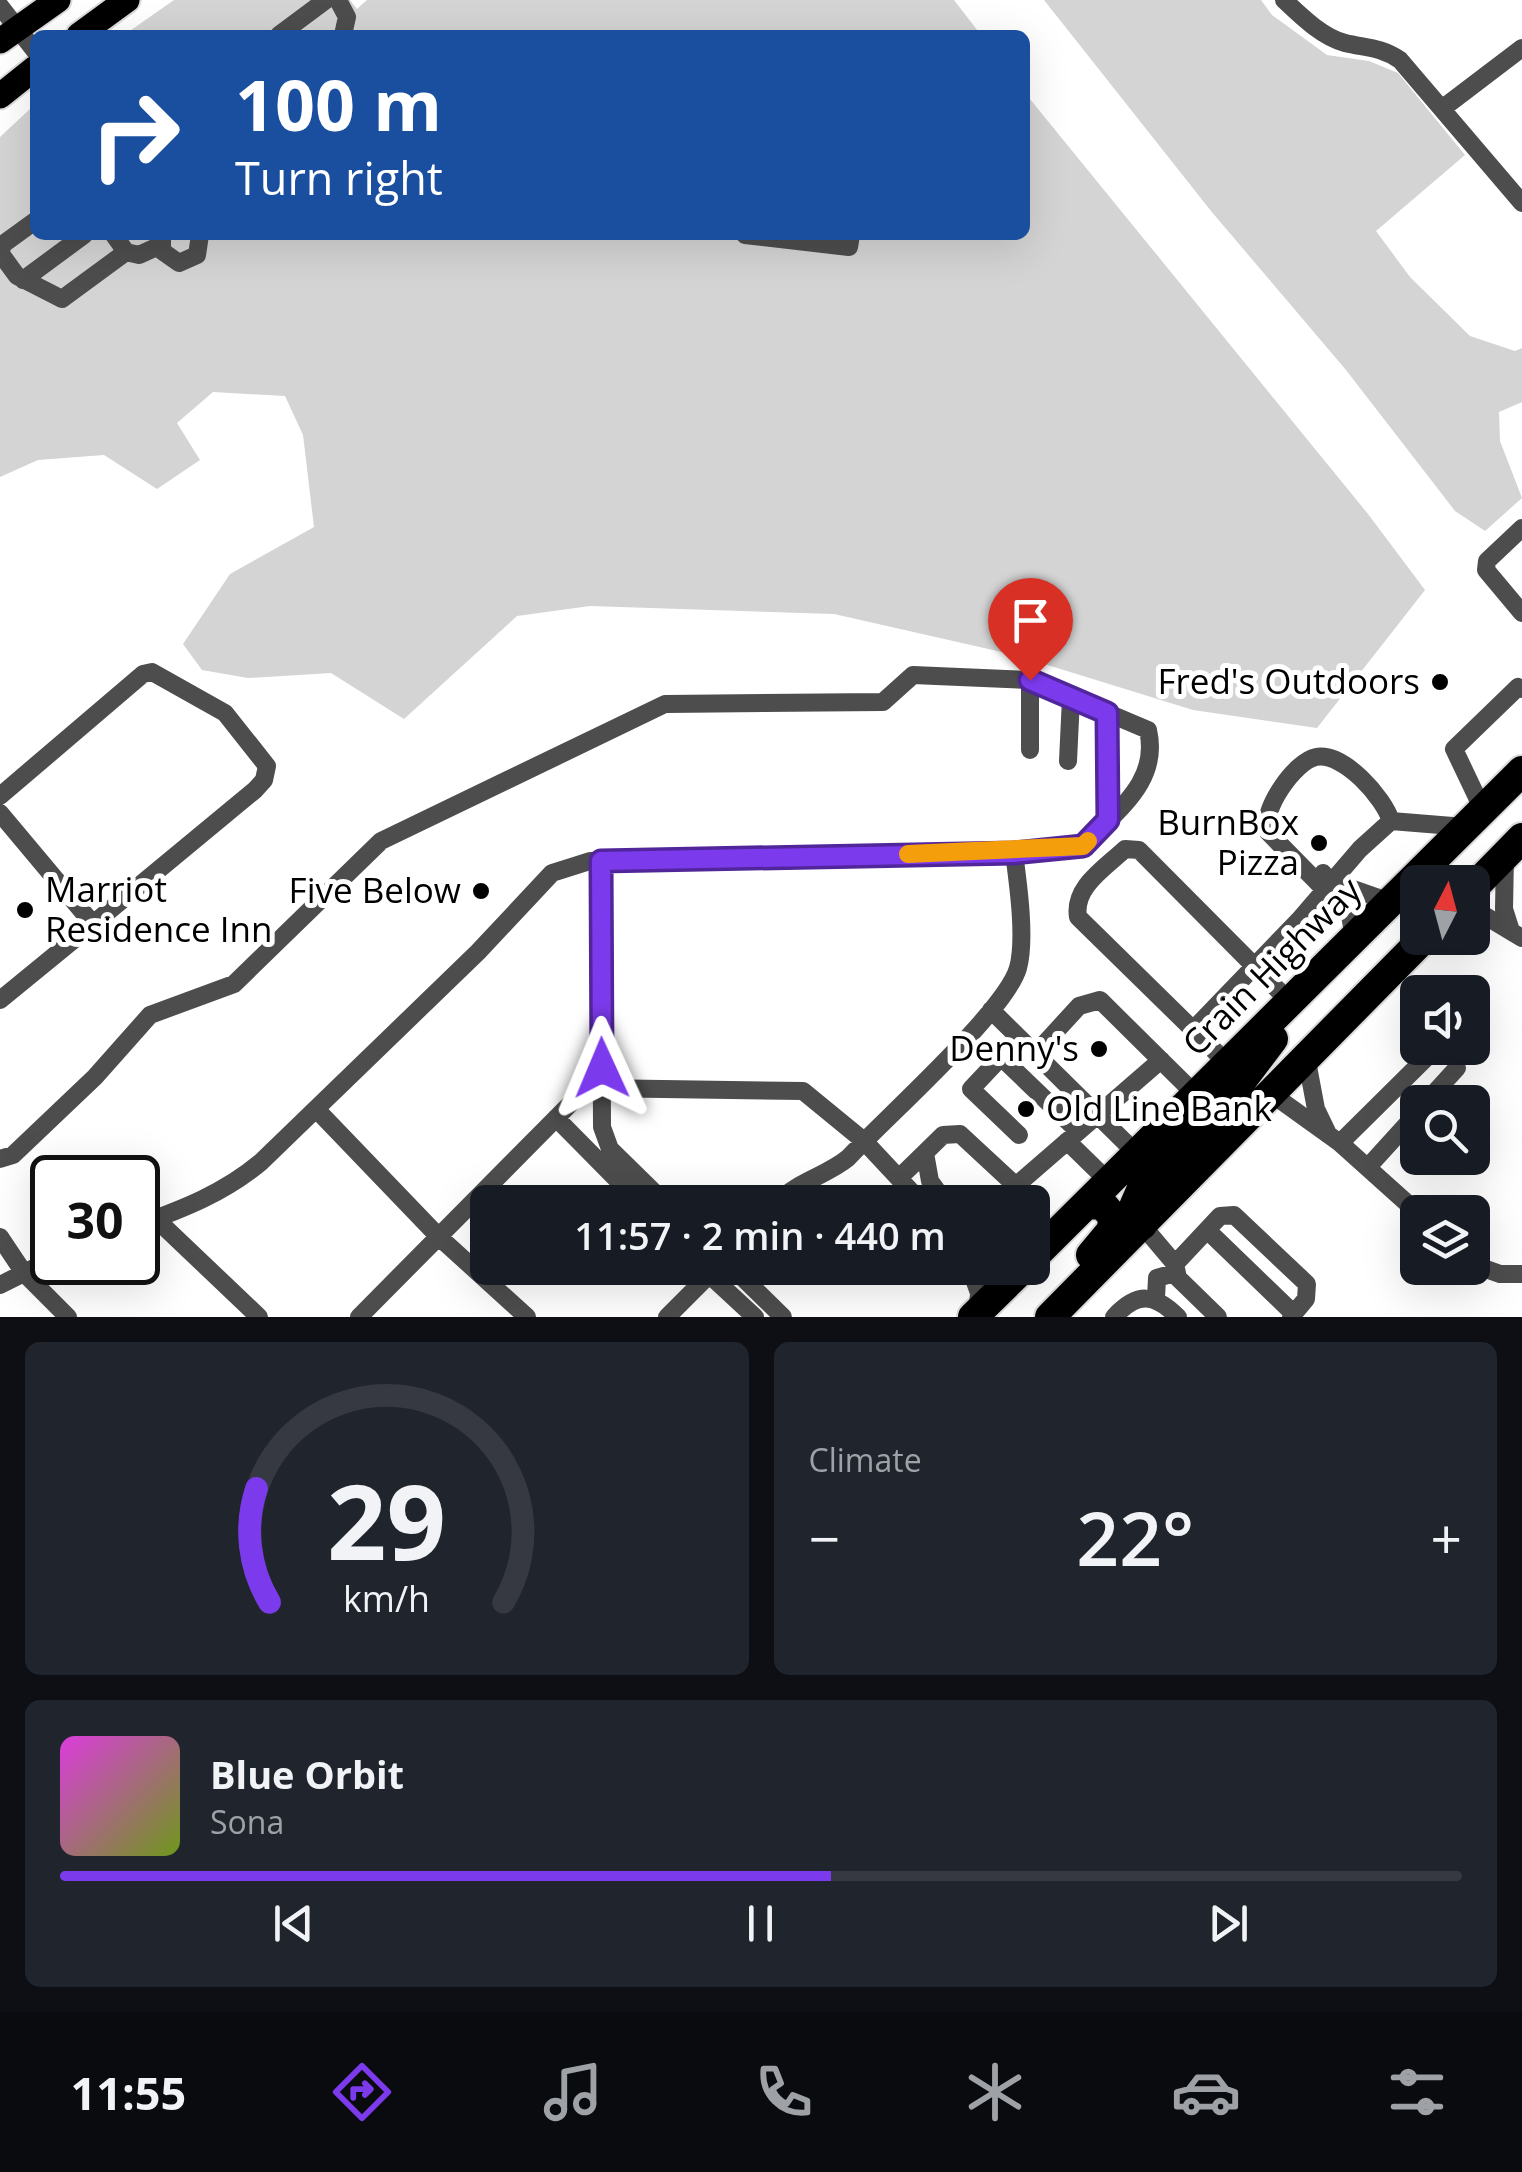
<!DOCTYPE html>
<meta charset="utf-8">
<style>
:root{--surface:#171b24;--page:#20242c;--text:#f1f3f6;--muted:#9ea1a6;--line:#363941;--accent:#7c3aed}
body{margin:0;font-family:"Open Sans",sans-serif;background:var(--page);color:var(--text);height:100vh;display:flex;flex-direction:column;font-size:38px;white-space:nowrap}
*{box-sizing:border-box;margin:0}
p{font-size:32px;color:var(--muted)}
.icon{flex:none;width:55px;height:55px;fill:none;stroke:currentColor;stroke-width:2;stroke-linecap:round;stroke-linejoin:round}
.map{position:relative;height:1317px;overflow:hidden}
.sheet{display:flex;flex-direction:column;gap:25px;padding:25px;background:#0d0f14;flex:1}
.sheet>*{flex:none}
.guide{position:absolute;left:30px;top:30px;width:1000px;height:210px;border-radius:15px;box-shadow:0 10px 40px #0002;background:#1a4fa0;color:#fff;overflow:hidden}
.needle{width:65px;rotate:6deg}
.tools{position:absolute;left:1400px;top:865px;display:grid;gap:20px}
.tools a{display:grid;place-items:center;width:90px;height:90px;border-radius:15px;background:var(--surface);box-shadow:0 10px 40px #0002;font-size:50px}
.speed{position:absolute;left:30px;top:1155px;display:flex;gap:20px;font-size:50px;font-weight:700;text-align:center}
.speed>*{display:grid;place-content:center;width:130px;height:130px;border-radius:50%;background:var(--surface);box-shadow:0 10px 40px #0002;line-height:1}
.speed .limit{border:5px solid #111;border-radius:15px;background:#fff;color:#111}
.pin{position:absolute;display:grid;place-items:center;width:85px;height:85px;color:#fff;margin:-102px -42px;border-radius:50% 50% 50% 0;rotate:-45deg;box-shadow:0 0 10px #0007}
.pin .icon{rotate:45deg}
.me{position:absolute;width:110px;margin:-55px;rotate:359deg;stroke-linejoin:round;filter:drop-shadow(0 0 8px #0008)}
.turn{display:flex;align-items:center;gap:35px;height:210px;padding:0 40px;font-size:45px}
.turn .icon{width:130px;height:130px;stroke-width:2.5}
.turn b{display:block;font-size:70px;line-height:85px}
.big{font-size:75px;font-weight:600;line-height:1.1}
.sheet .tile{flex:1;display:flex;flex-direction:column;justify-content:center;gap:15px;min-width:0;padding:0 35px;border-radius:15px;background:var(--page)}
.sheet .dial{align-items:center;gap:0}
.dial svg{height:260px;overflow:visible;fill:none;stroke:var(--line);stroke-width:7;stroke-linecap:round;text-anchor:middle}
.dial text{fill:var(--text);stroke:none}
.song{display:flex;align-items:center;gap:30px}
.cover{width:120px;height:120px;border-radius:15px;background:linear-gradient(135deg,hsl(300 70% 55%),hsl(80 70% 35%))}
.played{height:10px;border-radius:5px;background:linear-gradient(90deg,var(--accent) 55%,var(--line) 55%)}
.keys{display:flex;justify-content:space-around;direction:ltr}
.heat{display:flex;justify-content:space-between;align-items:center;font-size:55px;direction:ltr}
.sheet .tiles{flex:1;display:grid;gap:25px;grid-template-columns:1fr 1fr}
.tile:last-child{grid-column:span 2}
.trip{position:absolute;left:470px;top:1185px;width:580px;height:100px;border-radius:15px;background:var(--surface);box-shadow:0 10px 40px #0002;font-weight:600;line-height:100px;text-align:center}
.menu{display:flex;height:160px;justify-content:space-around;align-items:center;background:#090b0e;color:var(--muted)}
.menu .icon{width:70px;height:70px}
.menu .current{color:var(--accent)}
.menu b{font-size:45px;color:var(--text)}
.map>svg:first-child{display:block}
.green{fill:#d4d4d4}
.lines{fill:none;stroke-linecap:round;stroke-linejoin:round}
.major-casing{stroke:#dbdbdb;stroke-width:29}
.highway-casing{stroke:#dbdbdb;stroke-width:34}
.minor{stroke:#4d4d4d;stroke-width:18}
.major{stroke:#000;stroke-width:25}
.highway{stroke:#000;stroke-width:30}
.route-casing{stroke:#51269a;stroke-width:25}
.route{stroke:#7c3aed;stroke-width:18}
.slow{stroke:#f59e0b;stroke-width:18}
.poi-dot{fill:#000;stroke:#fff;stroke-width:4}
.labels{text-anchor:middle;stroke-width:10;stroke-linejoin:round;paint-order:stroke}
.poi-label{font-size:35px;fill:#000;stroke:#fff;text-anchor:end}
.street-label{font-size:35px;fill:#000;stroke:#fff}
</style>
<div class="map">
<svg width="1522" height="1317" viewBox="0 0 1522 1317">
<rect width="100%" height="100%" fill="#fff"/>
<path class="green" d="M174 0H350L357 9 367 0H954L981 35H124Z
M1044 0H1261L1272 15 1327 55 1369 61 1398 73 1465 155 1376 231 1410 277 1470 336 1515 351 1522 348V402L1499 412 1500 441 1522 498 1485 531 1455 511 1346 370 1211 211Z
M1025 93 1368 514 1425 590 1317 728 1193 710 1015 655 834 614 590 606 517 616 404 719 331 673 248 678 202 670 183 644 230 574 314 527 303 435 285 396 213 392 177 423 200 460 157 489 104 455 38 460 0 477V137L31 108 35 235H1025Z"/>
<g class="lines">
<g class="major-casing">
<path id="major" d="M79 35 127 0
M0 41 58 0
M0 96 35 68"/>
</g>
<g class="highway-casing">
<path id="highway" d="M1472 889 1522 838
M1087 1204 1103 1205 1114 1218 1111 1231 1091 1255
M1142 1225 1133 1209 1143 1186 1227 1100 1273 1039
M1032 1258 1522 771
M973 1317 1023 1268
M1050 1317 1424 938"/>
</g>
<path class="minor" d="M338 0 347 17 343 35
M1284 0C1301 16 1322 37 1345 43 1366 48 1381 47 1400 60L1522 203
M0 6 35 51
M279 35 326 0
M1443 108 1522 48
M35 221 2 245 1 254 17 276 62 299 126 252 114 235
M162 235V251L179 263 197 255 200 235
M745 235 849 247 851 235
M126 252 139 255 161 245
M23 280 84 235
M1522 528 1487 561 1486 570 1522 613
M1107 713 1108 819
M1030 750V680
M1068 761 1071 698
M0 796 143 674 152 672 225 713 267 766 264 780 255 790 93 924 0 813
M1483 810 1454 749 1518 687 1522 689
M1505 855 1504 909 1511 931
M601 861 602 1127 610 1149 664 1202
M1323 873 1348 905 1354 937
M1336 883 1390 902
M1324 889 1268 832C1260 811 1295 761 1316 757 1344 752 1384 798 1391 821
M1472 908 1522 938
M0 1000 93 924
M991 1010 1137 1154
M1193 1030 1299 920 1360 849 1391 821 1465 827
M1036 1053 1079 1006 1100 1000 1196 1095
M1306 1056 1316 1109 1328 1134
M1001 1057 1078 1131
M1228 1064 1078 917C1073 887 1105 868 1125 849L1139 850 1290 1002
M1269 1092 1340 1143 1418 1213
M1426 1102 1457 1068
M317 1110 439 1237 527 1317
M556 1118 639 1202
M1019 1135 971 1089 1019 1038
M1067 1141 1109 1182
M1340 1143 1436 1048
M925 1153 930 1181 945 1202
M0 1159 13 1155 95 1077 150 1015 234 984 381 841 665 704 883 702 913 675 1030 680 1148 730C1160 783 1116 810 1083 847L1014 853
M1368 1167 1418 1112
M899 1178 943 1135 960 1134 1016 1186
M997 1202 1161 1060
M156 1219 259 1317
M138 1225C183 1209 224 1193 261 1162L478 952 552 873 590 861 1014 853C1018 883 1026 939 1018 968 1006 1011 884 1119 848 1158 826 1176 798 1181 778 1202
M1142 1225 1175 1264 1220 1216 1234 1215 1307 1284 1306 1299 1291 1317
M1207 1230 1294 1314
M0 1237 24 1273 68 1317
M1175 1264 1178 1278 1218 1317
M1472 1264 1500 1274H1522
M702 1268 755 1317
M733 1268 783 1317
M970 1268 979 1293 978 1310
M0 1285 52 1259
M1156 1298 1157 1278 1174 1273
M359 1317 578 1096 595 1088 803 1091 864 1141 921 1202
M667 1317 716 1268
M1114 1317C1137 1292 1154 1293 1178 1317"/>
<use href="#major" class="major"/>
<use href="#highway" class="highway"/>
</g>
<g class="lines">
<g class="route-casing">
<path id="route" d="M602 1068 601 861 1014 853 1083 846 1108 820 1107 713 1030 680"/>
</g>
<use href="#route" class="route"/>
<path class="slow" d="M908 854 1083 846 1088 841"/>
</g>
<g class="poi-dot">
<circle cx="1440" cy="682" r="10"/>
<circle cx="1319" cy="843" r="10"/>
<circle cx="481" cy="891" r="10"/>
<circle cx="25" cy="910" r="10"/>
<circle cx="1099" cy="1049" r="10"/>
<circle cx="1026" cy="1109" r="10"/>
</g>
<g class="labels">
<g class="poi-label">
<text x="1420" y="694">Fred's Outdoors</text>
<text x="1299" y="835">BurnBox<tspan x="1299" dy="40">Pizza</tspan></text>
<text x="45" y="902" text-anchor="start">Marriot<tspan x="45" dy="40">Residence Inn</tspan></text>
<text x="461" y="903">Five Below</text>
<text x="1079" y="1061">Denny's</text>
<text x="1046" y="1121" text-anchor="start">Old Line Bank</text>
</g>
<g class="street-label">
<text transform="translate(1272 967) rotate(-45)" y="12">Crain Highway</text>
</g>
</g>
</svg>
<div class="tools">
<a><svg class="needle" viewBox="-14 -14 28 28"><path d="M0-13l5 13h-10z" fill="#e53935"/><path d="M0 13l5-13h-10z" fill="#9ea1a6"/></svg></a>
<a><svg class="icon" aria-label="sound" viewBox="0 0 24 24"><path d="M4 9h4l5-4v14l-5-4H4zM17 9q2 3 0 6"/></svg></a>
<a><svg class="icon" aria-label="search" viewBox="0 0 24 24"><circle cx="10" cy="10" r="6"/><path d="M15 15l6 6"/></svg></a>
<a><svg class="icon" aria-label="layers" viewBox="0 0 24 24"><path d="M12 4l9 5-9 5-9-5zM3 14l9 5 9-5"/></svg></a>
</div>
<div class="speed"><div class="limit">30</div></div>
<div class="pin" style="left:1030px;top:680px;background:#d93025"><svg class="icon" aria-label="arrive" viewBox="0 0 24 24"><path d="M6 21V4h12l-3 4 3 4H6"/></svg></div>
<svg class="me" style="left:602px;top:1068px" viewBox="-20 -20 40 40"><path d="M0-17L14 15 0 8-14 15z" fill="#7c3aed" stroke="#fff" stroke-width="4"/></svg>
<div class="trip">11:57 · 2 min · 440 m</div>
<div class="guide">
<div class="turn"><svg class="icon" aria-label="right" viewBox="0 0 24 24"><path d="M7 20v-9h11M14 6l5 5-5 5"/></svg><div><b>100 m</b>Turn right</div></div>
</div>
</div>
<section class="sheet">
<div class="tiles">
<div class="tile dial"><svg viewBox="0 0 100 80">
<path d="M14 69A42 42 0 1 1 86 69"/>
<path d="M14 69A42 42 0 0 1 10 34" stroke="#7c3aed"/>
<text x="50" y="56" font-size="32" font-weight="700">29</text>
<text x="50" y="72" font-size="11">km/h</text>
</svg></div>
<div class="tile"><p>Climate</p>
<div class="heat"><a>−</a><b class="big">22°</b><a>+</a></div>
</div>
<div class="tile">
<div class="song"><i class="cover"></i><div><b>Blue Orbit</b><p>Sona</p></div></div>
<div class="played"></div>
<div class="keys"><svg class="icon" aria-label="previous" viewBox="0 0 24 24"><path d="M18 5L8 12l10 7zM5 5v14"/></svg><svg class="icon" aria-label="pause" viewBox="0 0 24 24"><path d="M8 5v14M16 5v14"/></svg><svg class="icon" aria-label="next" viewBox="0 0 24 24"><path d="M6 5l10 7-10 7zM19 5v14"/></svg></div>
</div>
</div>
</section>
<nav class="menu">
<b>11:55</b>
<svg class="icon current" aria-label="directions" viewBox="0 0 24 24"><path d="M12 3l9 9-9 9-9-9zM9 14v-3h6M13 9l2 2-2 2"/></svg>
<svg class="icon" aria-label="music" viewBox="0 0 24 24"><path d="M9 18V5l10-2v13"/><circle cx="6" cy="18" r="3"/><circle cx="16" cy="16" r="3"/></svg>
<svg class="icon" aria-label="phone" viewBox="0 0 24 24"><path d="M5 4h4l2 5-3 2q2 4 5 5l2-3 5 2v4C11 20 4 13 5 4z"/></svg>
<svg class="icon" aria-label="climate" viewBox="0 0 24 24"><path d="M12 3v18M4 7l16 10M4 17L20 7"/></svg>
<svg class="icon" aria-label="car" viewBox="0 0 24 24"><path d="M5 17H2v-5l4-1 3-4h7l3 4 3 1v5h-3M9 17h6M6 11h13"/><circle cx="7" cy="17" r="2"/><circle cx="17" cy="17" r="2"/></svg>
<svg class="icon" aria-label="filters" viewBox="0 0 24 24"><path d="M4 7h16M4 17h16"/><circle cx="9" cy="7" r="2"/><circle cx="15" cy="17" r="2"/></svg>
</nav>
